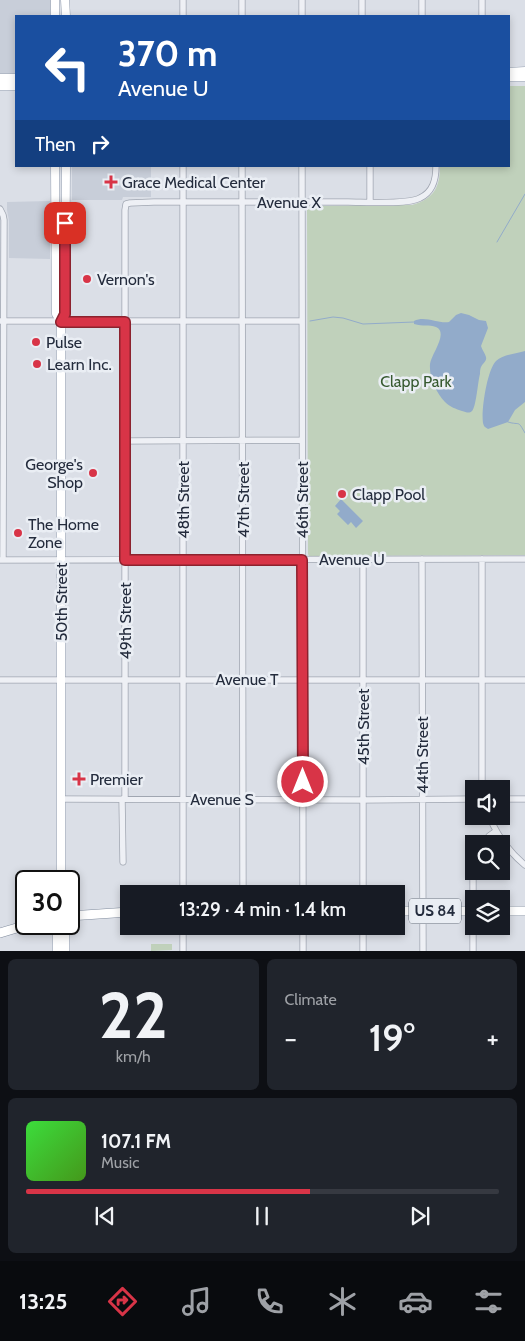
<!DOCTYPE html>
<meta charset="utf-8">
<style>
:root{--surface:#171b24;--page:#20242c;--text:#f1f3f6;--muted:#9ea1a6;--line:#363941;--accent:#d83447}
body{margin:0;font-family:Cabin,sans-serif;background:var(--page);color:var(--text);height:100vh;display:flex;flex-direction:column;font-size:19px;white-space:nowrap}
*{box-sizing:border-box;margin:0}
p{font-size:16px;color:var(--muted)}
.icon{flex:none;width:28px;height:28px;fill:none;stroke:currentColor;stroke-width:2;stroke-linecap:round;stroke-linejoin:round}
.map{position:relative;height:951px;overflow:hidden}
.drawer{display:flex;flex-direction:column;gap:8px;padding:8px;background:#0d0f14;flex:1}
.drawer>*{flex:none}
.banner{position:absolute;left:15px;top:15px;width:495px;height:152px;border-radius:0px;box-shadow:0 2px 8px #0003;background:#1a4fa0;color:#fff;overflow:hidden}
.buttons{position:absolute;left:465px;top:780px;display:grid;gap:10px}
.buttons a{display:grid;place-items:center;width:45px;height:45px;border-radius:0px;background:var(--surface);box-shadow:0 2px 8px #0003;font-size:25px}
.speed{position:absolute;left:15px;top:870px;display:flex;gap:10px;font-size:25px;font-weight:700;text-align:center}
.speed>*{display:grid;place-content:center;width:65px;height:65px;border-radius:50%;background:var(--surface);box-shadow:0 2px 8px #0003;line-height:1}
.speed .limit{border:2px solid #111;border-radius:8px;background:#fff;color:#111}
.pin{position:absolute;display:grid;place-items:center;width:42px;height:42px;color:#fff;margin:-21px;border-radius:10px;box-shadow:0 2px 8px #0006}
.me{position:absolute;width:55px;margin:-28px;rotate:0deg;stroke-linejoin:round;filter:drop-shadow(0 0 4px #0008)}
.turn{display:flex;align-items:center;gap:18px;height:105px;padding:0 20px;font-size:22px}
.turn .icon{width:65px;height:65px;stroke-width:2.5}
.turn b{display:block;font-size:35px;line-height:42px}
.then{display:flex;align-items:center;height:48px;padding:0 20px;background:#0003;gap:10px;font-size:19px}
.big{font-size:38px;font-weight:600;line-height:1.1}
.drawer .tile{flex:1;display:flex;flex-direction:column;justify-content:center;gap:8px;min-width:0;padding:0 18px;border-radius:8px;background:var(--page)}
.drawer .dial{align-items:center;gap:0}
.dial b{font-size:65px;line-height:1}
.song{display:flex;align-items:center;gap:15px}
.cover{width:60px;height:60px;border-radius:8px;background:linear-gradient(135deg,hsl(120 70% 55%),hsl(100 70% 35%))}
.played{height:5px;border-radius:2px;background:linear-gradient(90deg,var(--accent) 60%,var(--line) 60%)}
.keys{display:flex;justify-content:space-around;direction:ltr}
.heat{display:flex;justify-content:space-between;align-items:center;font-size:28px;direction:ltr}
.drawer .tiles{flex:1;display:grid;gap:8px;grid-template-columns:1fr 1fr}
.tile:last-child{grid-column:span 2}
.trip{position:absolute;left:120px;top:885px;width:285px;height:50px;border-radius:0px;background:var(--surface);box-shadow:0 2px 8px #0003;font-weight:600;line-height:50px;text-align:center}
.tab-bar{display:flex;height:80px;justify-content:space-around;align-items:center;background:#090b0e;color:var(--muted)}
.tab-bar .icon{width:35px;height:35px}
.tab-bar .selected{color:var(--accent)}
.tab-bar b{font-size:22px;color:var(--text)}
.map>svg:first-child{display:block}
.built{fill:#c8ced9}
.green{fill:#c0d1bb}
.water{fill:#92abca}
.lines{fill:none;stroke-linecap:round;stroke-linejoin:round}
.stream{stroke:#92abca;stroke-width:1}
.minor-casing{stroke:#a0a6b1;stroke-width:7}
.major-casing{stroke:#99a3b3;stroke-width:9}
.highway-casing{stroke:#818c9e;stroke-width:10}
.minor{stroke:#eef0f5;stroke-width:5.5}
.major{stroke:#fff;stroke-width:8}
.highway{stroke:#fff;stroke-width:9}
.route-casing{stroke:#8c222e;stroke-width:12}
.route{stroke:#d83447;stroke-width:9}
.poi-dot{fill:#d83447;stroke:#eaeef4;stroke-width:2}
.labels{text-anchor:middle;stroke-width:5;stroke-linejoin:round;paint-order:stroke}
.shield{fill:#eaeef4;stroke:#5f6674;stroke-width:1}
.shield-label{font-size:15px;font-weight:bold;fill:#242c3d}
.poi-label{font-size:16px;fill:#242c3d;stroke:#eaeef4;text-anchor:start}
.street-label{font-size:16px;fill:#242c3d;stroke:#eaeef4}
.park-label{font-size:16px;fill:#375a30;stroke:#eaeef4}
</style>
<div class="map">
<svg width="525" height="951" viewBox="0 0 525 951">
<rect width="100%" height="100%" fill="#dbdfe7"/>
<path class="built" d="M0 0H52V16H16V74H0Z
M72 166H151V197H123L122 200H72Z
M50 201V259L9 258V221L7 210V202Z"/>
<path class="green" d="M509 86H525V555L309 556 308 554 307 208 309 206 412 205C434 199 440 187 440 166H509Z
M151 944H172V950L151 951Z"/>
<path class="water" d="M461 313 469 315 479 320 486 321 488 328 481 346C482 350 485 353 486 357 487 361 483 363 481 367 480 369 480 372 480 374 478 381 476 408 472 411 469 414 466 412 462 411 456 409 450 407 445 402 436 392 429 378 430 364 431 354 449 333 436 327 429 324 423 327 414 324V321C425 315 438 324 449 322L456 315Z
M525 351V402L515 410 508 422 488 429C485 427 484 427 483 423 481 411 487 370 496 361 503 354 516 354 525 351Z
M341 499 363 521 356 528 351 522 348 525 337 514 340 511 335 506Z"/>
<g class="lines">
<path class="stream" d="M497 242 525 194
M310 321 333 317 343 318 363 324 414 322
M508 422C521 426 517 419 525 433"/>
<g class="minor-casing">
<path id="minor" d="M482 0V16
M183 16V0
M242 16V0
M302 16V0
M362 16V0
M422 16V0
M183 166V894
M242 166 243 894
M302 166 303 894
M370 166V202
M0 209 3 215 4 220 3 560
M0 321H302
M125 441 302 440
M422 559 423 951
M482 559V789
M0 560 525 559
M0 680H525
M61 799 362 800 474 799
M122 799 123 862
M125 799V210L126 204 130 203 154 202C219 202 284 202 348 202 364 202 408 205 420 198 433 192 436 180 436 166
M501 799H525
M489 816C497 835 509 852 525 865
M484 844 489 836 496 831
M363 894V559
M303 926V951
M363 926V951
M183 951V926
M473 951V880L474 871"/>
</g>
<g class="major-casing">
<path id="major" d="M55 0V16
M65 0 66 16
M509 72 525 71
M509 77H525
M0 78H16
M0 86H16
M55 166 56 314 61 322V881
M61 322 65 314 66 166
M64 924 65 927V951
M57 951V928L59 924"/>
</g>
<g class="highway-casing">
<path id="highway" d="M396 911H474
M501 911H525
M69 916 129 912
M0 933 30 924"/>
</g>
<use href="#minor" class="minor"/>
<use href="#major" class="major"/>
<use href="#highway" class="highway"/>
</g>
<g class="lines">
<g class="route-casing">
<path id="route" d="M65 223V314L61 322H125V560H302L303 782"/>
</g>
<use href="#route" class="route"/>
</g>
<g class="poi-dot">
<path d="M108.5 174.5h5v5h5v5h-5v5h-5v-5h-5v-5h5z"/>
<circle cx="87" cy="279" r="5"/>
<circle cx="36" cy="342" r="5"/>
<circle cx="37" cy="364" r="5"/>
<circle cx="93" cy="473" r="5"/>
<circle cx="342" cy="494" r="5"/>
<circle cx="18" cy="533" r="5"/>
<path d="M76.5 771.5h5v5h5v5h-5v5h-5v-5h-5v-5h5z"/>
</g>
<g class="labels">
<rect class="shield" x="409" y="898.5" width="52" height="25" rx="4"/>
<g class="shield-label">
<text x="435" y="916">US 84</text>
</g>
<g class="poi-label">
<text x="122" y="188">Grace Medical Center</text>
<text x="97" y="285">Vernon's</text>
<text x="46" y="348">Pulse</text>
<text x="47" y="370">Learn Inc.</text>
<text x="83" y="470" text-anchor="end">George's<tspan x="83" dy="18">Shop</tspan></text>
<text x="352" y="500">Clapp Pool</text>
<text x="28" y="530">The Home<tspan x="28" dy="18">Zone</tspan></text>
<text x="90" y="785">Premier</text>
</g>
<g class="street-label">
<text x="289" y="208">Avenue X</text>
<text transform="translate(183 500) rotate(-90)" y="6">48th Street</text>
<text transform="translate(243 500) rotate(-90)" y="6">47th Street</text>
<text transform="translate(302 500) rotate(-90)" y="6">46th Street</text>
<text x="352" y="565">Avenue U</text>
<text transform="translate(61 602) rotate(-90)" y="6">50th Street</text>
<text transform="translate(125 621) rotate(-90)" y="6">49th Street</text>
<text x="247" y="685">Avenue T</text>
<text transform="translate(363 727) rotate(-90)" y="6">45th Street</text>
<text transform="translate(422 755) rotate(-90)" y="6">44th Street</text>
<text x="222" y="805">Avenue S</text>
</g>
<g class="park-label">
<text x="416" y="387">Clapp Park</text>
</g>
</g>
</svg>
<div class="buttons">
<a><svg class="icon" aria-label="sound" viewBox="0 0 24 24"><path d="M4 9h4l5-4v14l-5-4H4zM17 9q2 3 0 6"/></svg></a>
<a><svg class="icon" aria-label="search" viewBox="0 0 24 24"><circle cx="10" cy="10" r="6"/><path d="M15 15l6 6"/></svg></a>
<a><svg class="icon" aria-label="layers" viewBox="0 0 24 24"><path d="M12 4l9 5-9 5-9-5zM3 14l9 5 9-5"/></svg></a>
</div>
<div class="speed"><div class="limit">30</div></div>
<div class="pin" style="left:65px;top:223px;background:#d93025"><svg class="icon" aria-label="arrive" viewBox="0 0 24 24"><path d="M6 21V4h12l-3 4 3 4H6"/></svg></div>
<svg class="me" style="left:303px;top:782px" viewBox="-20 -20 40 40"><circle r="17" fill="#d83447" stroke="#fff" stroke-width="3"/><path d="M0-11L8 9 0 5-8 9z" fill="#fff"/></svg>
<div class="trip">13:29 · 4 min · 1.4 km</div>
<div class="banner">
<div class="turn"><svg class="icon" aria-label="left" viewBox="0 0 24 24"><path d="M17 20v-9H6M10 6l-5 5 5 5"/></svg><div><b>370 m</b>Avenue U</div></div>
<div class="then">Then<svg class="icon" aria-label="right" viewBox="0 0 24 24"><path d="M7 20v-9h11M14 6l5 5-5 5"/></svg></div>
</div>
</div>
<section class="drawer">
<div class="tiles">
<div class="tile dial"><b>22</b><p>km/h</p></div>
<div class="tile"><p>Climate</p>
<div class="heat"><a>−</a><b class="big">19°</b><a>+</a></div>
</div>
<div class="tile">
<div class="song"><i class="cover"></i><div><b>107.1 FM</b><p>Music</p></div></div>
<div class="played"></div>
<div class="keys"><svg class="icon" aria-label="previous" viewBox="0 0 24 24"><path d="M18 5L8 12l10 7zM5 5v14"/></svg><svg class="icon" aria-label="pause" viewBox="0 0 24 24"><path d="M8 5v14M16 5v14"/></svg><svg class="icon" aria-label="next" viewBox="0 0 24 24"><path d="M6 5l10 7-10 7zM19 5v14"/></svg></div>
</div>
</div>
</section>
<nav class="tab-bar">
<b>13:25</b>
<svg class="icon selected" aria-label="directions" viewBox="0 0 24 24"><path d="M12 3l9 9-9 9-9-9zM9 14v-3h6M13 9l2 2-2 2"/></svg>
<svg class="icon" aria-label="music" viewBox="0 0 24 24"><path d="M9 18V5l10-2v13"/><circle cx="6" cy="18" r="3"/><circle cx="16" cy="16" r="3"/></svg>
<svg class="icon" aria-label="phone" viewBox="0 0 24 24"><path d="M5 4h4l2 5-3 2q2 4 5 5l2-3 5 2v4C11 20 4 13 5 4z"/></svg>
<svg class="icon" aria-label="climate" viewBox="0 0 24 24"><path d="M12 3v18M4 7l16 10M4 17L20 7"/></svg>
<svg class="icon" aria-label="car" viewBox="0 0 24 24"><path d="M5 17H2v-5l4-1 3-4h7l3 4 3 1v5h-3M9 17h6M6 11h13"/><circle cx="7" cy="17" r="2"/><circle cx="17" cy="17" r="2"/></svg>
<svg class="icon" aria-label="filters" viewBox="0 0 24 24"><path d="M4 7h16M4 17h16"/><circle cx="9" cy="7" r="2"/><circle cx="15" cy="17" r="2"/></svg>
</nav>
